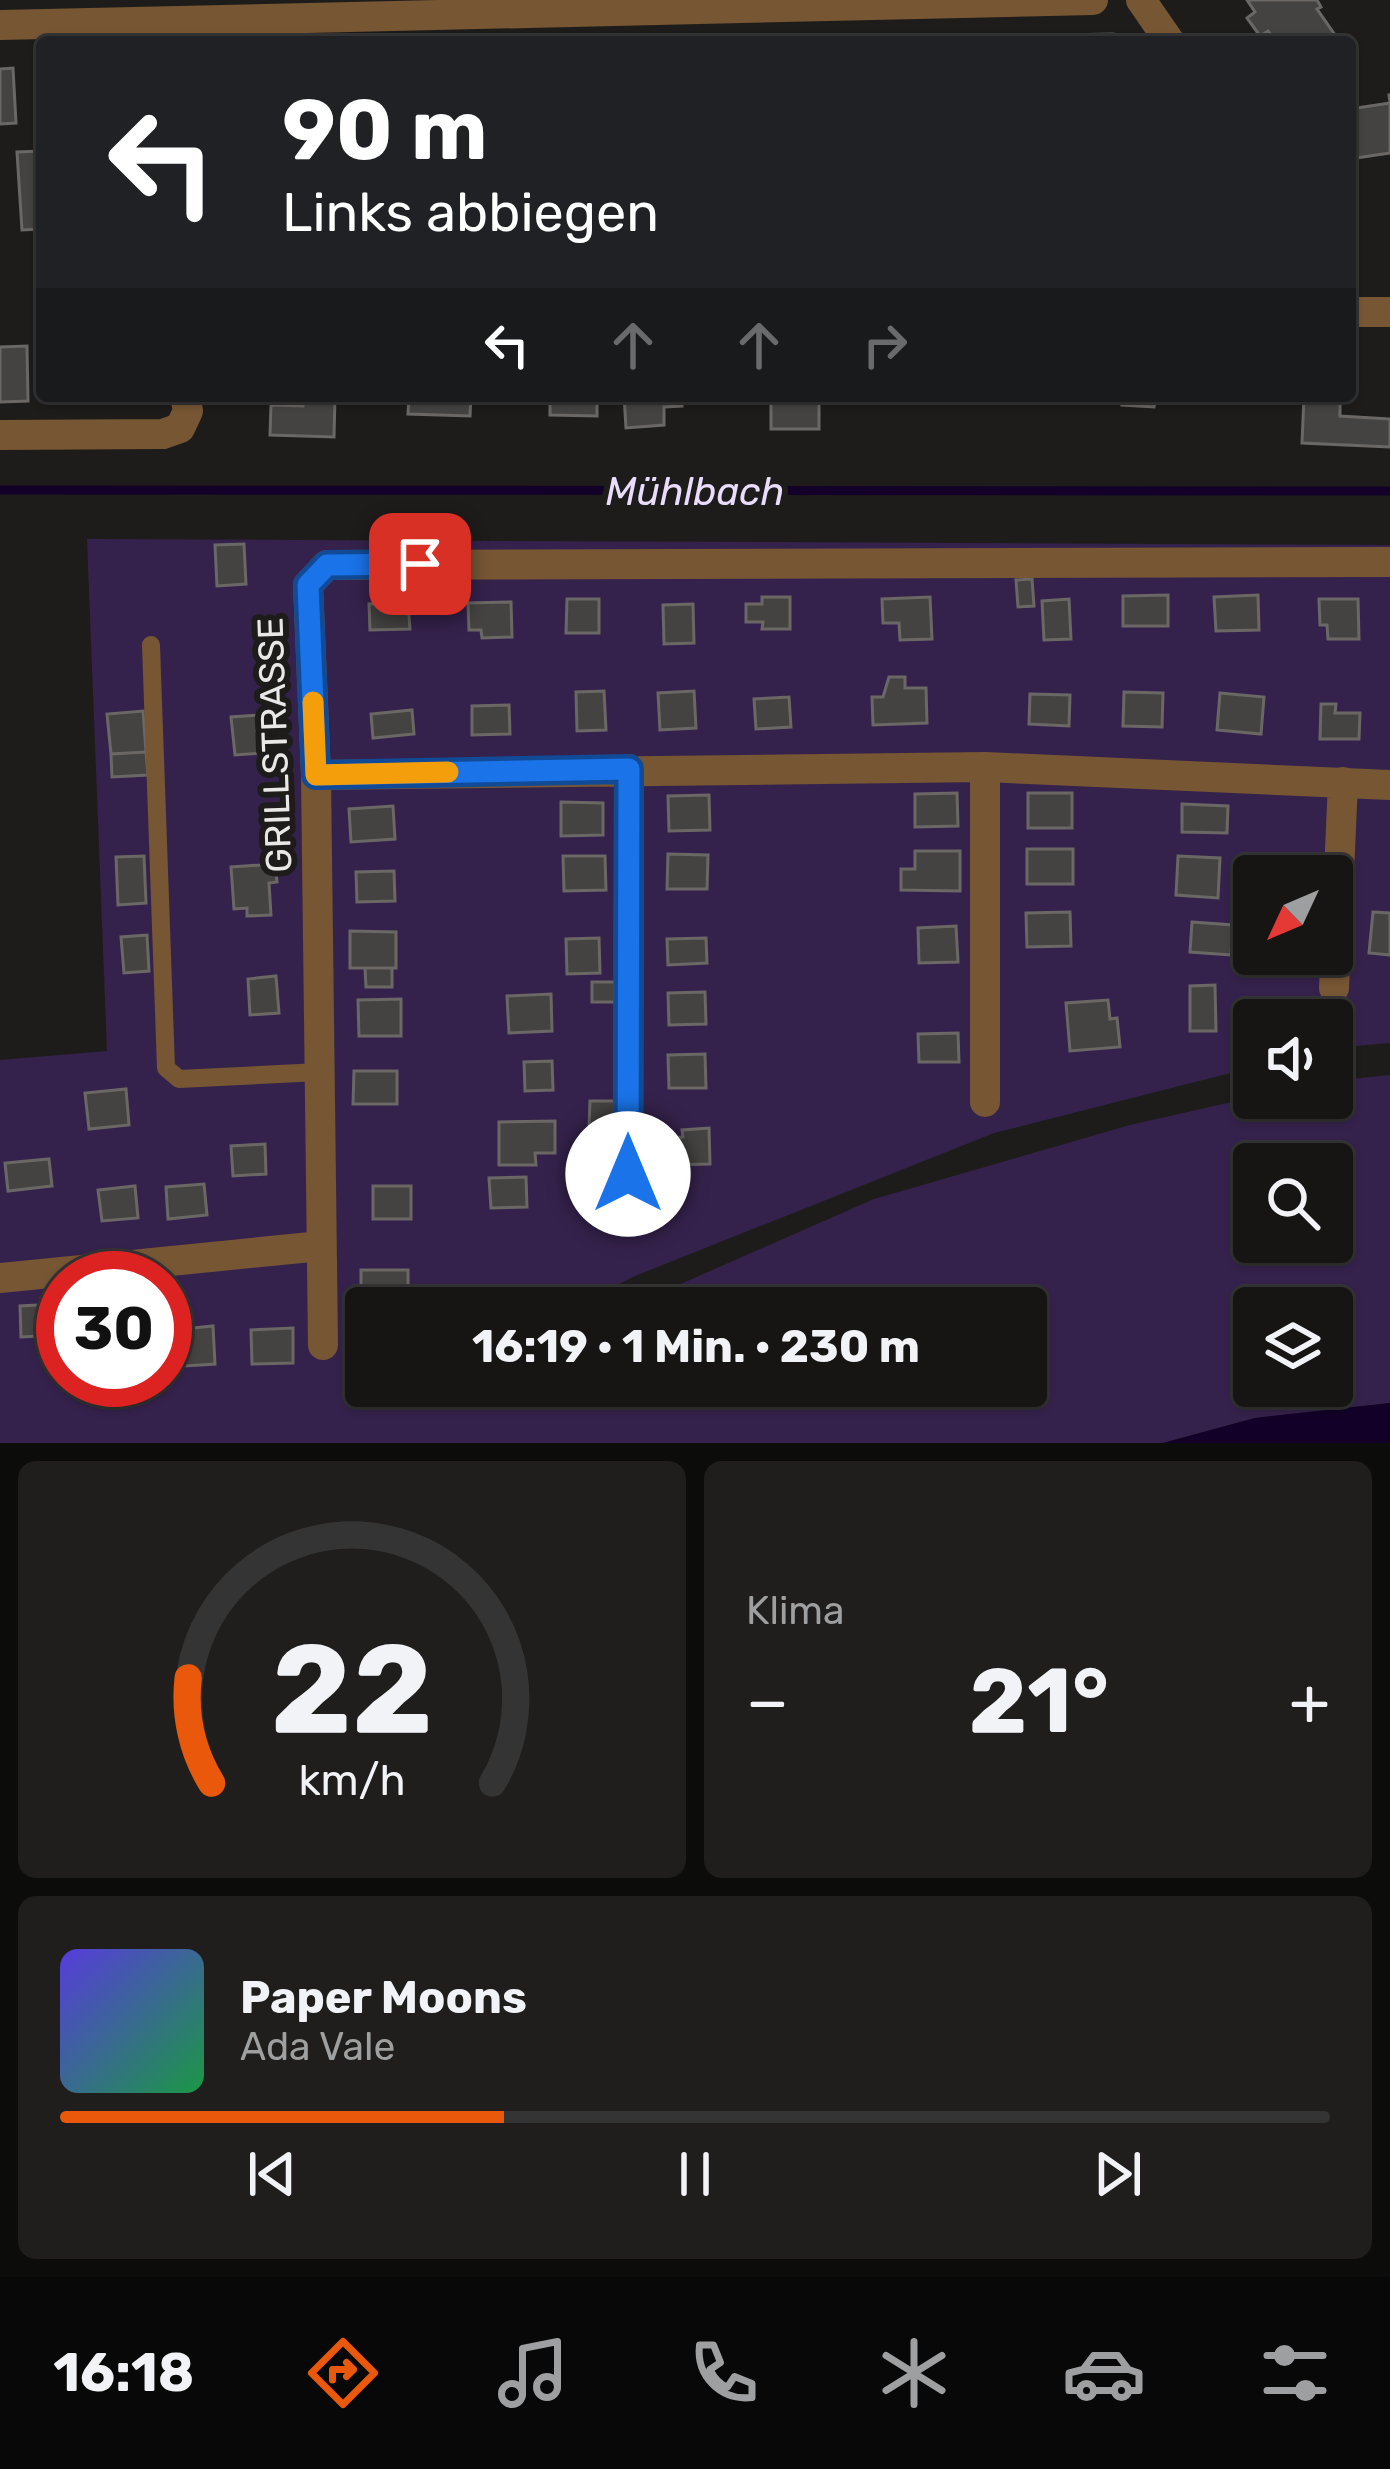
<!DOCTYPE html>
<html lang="de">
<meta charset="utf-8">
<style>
:root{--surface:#161514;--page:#1f1e1d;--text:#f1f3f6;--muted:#9e9fa0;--line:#353434;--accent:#ea580c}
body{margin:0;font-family:Rubik,sans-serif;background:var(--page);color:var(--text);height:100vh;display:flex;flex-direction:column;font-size:45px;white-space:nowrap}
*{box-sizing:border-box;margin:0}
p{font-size:39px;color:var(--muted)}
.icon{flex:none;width:66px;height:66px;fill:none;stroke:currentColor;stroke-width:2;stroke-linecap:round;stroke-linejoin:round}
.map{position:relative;height:1443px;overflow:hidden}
.panel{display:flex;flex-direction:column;gap:18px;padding:18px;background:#0c0c0b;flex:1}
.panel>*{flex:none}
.top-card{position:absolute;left:36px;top:36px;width:1320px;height:366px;border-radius:12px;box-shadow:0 3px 9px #0004,0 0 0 3px var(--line);background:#202124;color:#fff;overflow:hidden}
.needle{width:78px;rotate:226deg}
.controls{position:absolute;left:1233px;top:855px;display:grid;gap:24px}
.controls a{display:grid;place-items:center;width:120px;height:120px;border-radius:12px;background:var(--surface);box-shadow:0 3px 9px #0004,0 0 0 3px var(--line);font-size:60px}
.speed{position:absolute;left:36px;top:1251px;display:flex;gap:24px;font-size:60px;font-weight:700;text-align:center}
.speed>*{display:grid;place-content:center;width:156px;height:156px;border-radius:50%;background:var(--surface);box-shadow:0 3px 9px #0004,0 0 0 3px var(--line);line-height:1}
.speed .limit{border:18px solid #d22;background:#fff;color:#111}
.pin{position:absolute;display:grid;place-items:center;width:102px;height:102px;color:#fff;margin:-51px;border-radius:24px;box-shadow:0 6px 18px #0006}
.me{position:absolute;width:132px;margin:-66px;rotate:0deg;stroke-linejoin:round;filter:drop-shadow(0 0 9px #0008)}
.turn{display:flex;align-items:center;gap:42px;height:252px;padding:0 48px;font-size:54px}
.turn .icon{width:156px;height:156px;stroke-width:2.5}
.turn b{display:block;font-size:84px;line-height:102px}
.lanes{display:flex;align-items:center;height:114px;padding:0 48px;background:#0003;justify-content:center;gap:60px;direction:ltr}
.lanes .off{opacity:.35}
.big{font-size:90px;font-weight:700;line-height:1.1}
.panel .tile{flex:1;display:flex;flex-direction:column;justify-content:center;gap:18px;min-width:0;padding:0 42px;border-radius:18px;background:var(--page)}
.panel .dial{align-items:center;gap:0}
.dial svg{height:312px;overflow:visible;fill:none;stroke:var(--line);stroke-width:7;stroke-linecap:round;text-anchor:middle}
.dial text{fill:var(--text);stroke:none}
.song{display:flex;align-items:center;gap:36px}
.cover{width:144px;height:144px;border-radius:18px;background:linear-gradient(135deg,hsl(250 70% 55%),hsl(140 70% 35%))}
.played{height:12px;border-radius:6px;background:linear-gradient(90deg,var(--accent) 35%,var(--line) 35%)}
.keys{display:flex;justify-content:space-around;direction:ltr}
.heat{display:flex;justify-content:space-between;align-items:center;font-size:66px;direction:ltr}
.panel .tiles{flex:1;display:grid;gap:18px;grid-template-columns:1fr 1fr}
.tile:last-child{grid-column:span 2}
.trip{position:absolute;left:345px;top:1287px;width:702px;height:120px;border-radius:12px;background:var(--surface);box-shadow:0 3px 9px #0004,0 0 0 3px var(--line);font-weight:700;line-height:120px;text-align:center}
.menu{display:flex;height:192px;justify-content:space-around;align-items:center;background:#090808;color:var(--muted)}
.menu .icon{width:84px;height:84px}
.menu .on{color:var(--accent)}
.menu b{font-size:54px;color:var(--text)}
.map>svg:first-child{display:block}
.green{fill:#35224c;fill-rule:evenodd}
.water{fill:#130028}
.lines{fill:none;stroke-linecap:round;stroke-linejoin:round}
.stream{stroke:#130028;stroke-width:9}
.building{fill:#454341;stroke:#6a6765;stroke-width:3}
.lane{stroke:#765633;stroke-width:18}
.street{stroke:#765633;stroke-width:30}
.route-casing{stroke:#114b97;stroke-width:30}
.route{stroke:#1a73e8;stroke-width:21}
.slow{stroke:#f59e0b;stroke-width:21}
.labels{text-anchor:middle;stroke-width:12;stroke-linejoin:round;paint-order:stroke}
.street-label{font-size:36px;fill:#e9e8e7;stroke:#1e1c1a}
.water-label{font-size:39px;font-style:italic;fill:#e9dcfd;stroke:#1e1c1a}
</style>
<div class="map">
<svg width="1390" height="1443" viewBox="0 0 1390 1443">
<rect width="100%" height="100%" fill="#1e1c1a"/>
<path class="green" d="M87 539 1390 545V1043L1332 1048V1020H1254V1067L994 1133 635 1276 572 1308H366V1386H1026V1308H626L874 1199 1130 1125 1254 1097 1332 1098V1081L1390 1075V1403L1255 1418 1163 1443H0V1060L107 1051ZM1254 876H1332V954H1254ZM1254 1164H1332V1242H1254ZM63 1278H165V1380H63ZM1254 1308H1332V1386H1254Z"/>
<path class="water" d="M1390 1403V1443H1163L1255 1418Z"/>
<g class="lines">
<path class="stream" d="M0 490 1390 491"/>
</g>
<path class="building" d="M1247 0H1317L1321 7 1317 9 1340 42H1276L1268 31 1260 36 1247 18 1255 12Z
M1113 34 1114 42H1064V35Z
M13 68 16 123 0 124V69Z
M1389 95H1390V153L1356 158 1350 109 1390 103Z
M42 151V229L22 230 17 152Z
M27 346 28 401 0 402V347Z
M335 396 334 437 270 435 271 405 303 406V398L271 396Z
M409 396H471L470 416 408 414Z
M550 396H597V416L550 415Z
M624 396H682V406L664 407V425L626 428Z
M771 396 819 400V429H771Z
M1123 396H1194V401L1155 400 1154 407 1122 405Z
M1304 396H1340V416L1390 419V447L1302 443Z
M244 544 246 584 217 586 215 545Z
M1032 579 1034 606 1018 607 1016 580Z
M1168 595V626H1123V596Z
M1258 595 1259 630 1216 631 1214 597Z
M762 597H790V629H762L763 622H746V604H762Z
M930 597 932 639 900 640 899 623H883L882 599Z
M567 599H599V633H566Z
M1069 599 1071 639 1044 640 1042 601Z
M1319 599H1358L1359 639H1328L1327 625H1320Z
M408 602 410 629 370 630 369 604Z
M511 602 512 637 482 638 481 630H469L468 603Z
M693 604 694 643 664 644 663 605Z
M889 677H905V688H926L927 723 873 725 872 697H883Z
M604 691 606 730 577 731 576 692Z
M694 691 696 728 660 730 658 693Z
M1124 692 1163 693 1162 727 1123 726Z
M1220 693 1264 697 1261 734 1217 730Z
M1030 694 1070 695 1069 726 1029 724Z
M789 697 791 727 756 729 754 699Z
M1321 704H1336L1335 713H1360L1359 739H1320Z
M509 705 510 734 472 735V706Z
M412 710 414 734 373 738 371 714Z
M143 711 146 752 111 754 107 714Z
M258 715 262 753 235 755 231 717Z
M146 752 148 775 112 777 111 754Z
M957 793 958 826 915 827V794Z
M1028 793H1072V828H1028Z
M709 795 710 830 669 831 668 796Z
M561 802 603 803V835L561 836Z
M1182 804 1228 806 1227 833 1182 832Z
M393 806 395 839 351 842 349 809Z
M1027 849H1073V884H1027Z
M915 851H960V891L901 890V869H915Z
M668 854 708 855 707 889H667Z
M144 856 146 903 118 905 116 857Z
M563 856H605L606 890 564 891Z
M1178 856 1220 858 1218 898 1176 895Z
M275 864 277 882 269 883 271 915 247 916V908L234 909 231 867Z
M394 871 395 901 357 902 356 872Z
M1070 912 1071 946 1027 947 1026 913Z
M1373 912 1390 913V955L1369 953Z
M1192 922 1233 925 1231 955 1190 952Z
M956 926 958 962 919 963 918 928Z
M350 931 396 932V968H350Z
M147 935 149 971 124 973 121 937Z
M599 938 600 973 567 974 566 939Z
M706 938 707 963 668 965 667 939Z
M365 968H392V987H366Z
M276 976 279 1013 250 1015 248 979Z
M592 982H616L617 1002H592Z
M1215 985 1216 1031H1190V986Z
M705 992 706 1024 669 1025 668 993Z
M551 994 552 1031 509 1033 507 996Z
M401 999V1036H359L358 1000Z
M1108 1000 1110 1019 1117 1018 1120 1047 1070 1051 1066 1003Z
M958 1033 959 1062H919L918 1034Z
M705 1054 706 1088H669L668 1055Z
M552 1061 553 1090 525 1091 524 1062Z
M354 1071H397V1104H353Z
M126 1089 129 1125 89 1129 85 1093Z
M590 1101H618L617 1128 589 1127Z
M555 1121V1153H535L536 1165H499V1122Z
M709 1128 710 1164 669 1165 668 1138 683 1137 682 1130Z
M265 1144 266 1174 233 1176 231 1146Z
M49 1159 52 1186 8 1191 5 1163Z
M526 1177 527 1207 491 1208 489 1178Z
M204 1184 207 1215 168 1219 166 1187Z
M135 1186 138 1218 102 1221 98 1190Z
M373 1186H411V1219H373Z
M361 1270H408V1308H361Z
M57 1304 59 1335 21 1337 20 1306Z
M213 1326 215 1364 185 1366 183 1329Z
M293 1328V1363L252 1364 251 1330Z"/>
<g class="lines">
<path class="lane" d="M151 645 166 1068 179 1079 319 1072"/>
<path class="street" d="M1141 0 1170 42
M0 25 1093 0
M1350 312H1390
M0 435 163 434 180 428 188 411 185 396
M316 775 985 767 1390 785
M1334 988 1343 782
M985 1102V767
M628 1219 629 769
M0 1278 321 1246
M323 1345 316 775 308 585 327 565 1390 562"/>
</g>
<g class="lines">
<g class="route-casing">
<path id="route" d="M420 564 327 565 308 585 316 775 629 769 628 1174"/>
</g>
<use href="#route" class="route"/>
<path class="slow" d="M313 702 316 775 448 772"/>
</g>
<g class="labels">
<g class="street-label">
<text transform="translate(274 745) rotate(-92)" y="13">GRILLSTRASSE</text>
</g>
<g class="water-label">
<text x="695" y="505">Mühlbach</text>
</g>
</g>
</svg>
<div class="controls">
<a><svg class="needle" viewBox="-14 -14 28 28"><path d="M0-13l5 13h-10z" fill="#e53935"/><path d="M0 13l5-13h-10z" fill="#9e9fa0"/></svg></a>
<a><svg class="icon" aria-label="sound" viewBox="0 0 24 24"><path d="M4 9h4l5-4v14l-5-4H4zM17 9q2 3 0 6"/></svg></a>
<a><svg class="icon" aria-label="search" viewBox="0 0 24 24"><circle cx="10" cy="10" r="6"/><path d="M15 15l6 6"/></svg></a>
<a><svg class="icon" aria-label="layers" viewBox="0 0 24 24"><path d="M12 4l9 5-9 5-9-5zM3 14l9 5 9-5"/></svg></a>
</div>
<div class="speed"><div class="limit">30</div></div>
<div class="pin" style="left:420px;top:564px;background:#d93025"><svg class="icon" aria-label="arrive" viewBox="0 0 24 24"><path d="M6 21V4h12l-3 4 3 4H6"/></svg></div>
<svg class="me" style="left:628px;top:1174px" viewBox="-20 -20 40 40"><circle r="19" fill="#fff"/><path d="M0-13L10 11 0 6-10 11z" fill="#1a73e8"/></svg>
<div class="trip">16:19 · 1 Min. · 230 m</div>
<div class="top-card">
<div class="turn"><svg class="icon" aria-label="left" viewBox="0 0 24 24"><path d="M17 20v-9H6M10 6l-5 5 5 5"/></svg><div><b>90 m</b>Links abbiegen</div></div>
<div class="lanes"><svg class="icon" aria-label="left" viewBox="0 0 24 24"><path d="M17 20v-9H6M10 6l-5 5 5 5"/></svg><svg class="icon off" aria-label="ahead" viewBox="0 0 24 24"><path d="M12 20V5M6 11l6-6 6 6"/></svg><svg class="icon off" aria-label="ahead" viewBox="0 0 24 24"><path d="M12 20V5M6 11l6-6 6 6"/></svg><svg class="icon off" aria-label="right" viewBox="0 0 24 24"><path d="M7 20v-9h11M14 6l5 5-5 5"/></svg></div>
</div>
</div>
<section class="panel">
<div class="tiles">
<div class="tile dial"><svg viewBox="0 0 100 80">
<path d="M14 69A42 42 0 1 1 86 69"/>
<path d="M14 69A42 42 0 0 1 8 42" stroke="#ea580c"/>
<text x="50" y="56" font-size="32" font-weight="700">22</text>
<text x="50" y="72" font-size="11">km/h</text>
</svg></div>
<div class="tile"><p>Klima</p>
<div class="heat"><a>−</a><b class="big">21°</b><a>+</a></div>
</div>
<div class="tile">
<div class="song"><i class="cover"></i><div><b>Paper Moons</b><p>Ada Vale</p></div></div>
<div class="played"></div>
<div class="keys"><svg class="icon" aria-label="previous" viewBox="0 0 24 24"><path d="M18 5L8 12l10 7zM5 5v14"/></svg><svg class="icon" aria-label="pause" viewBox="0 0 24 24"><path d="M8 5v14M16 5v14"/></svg><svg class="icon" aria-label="next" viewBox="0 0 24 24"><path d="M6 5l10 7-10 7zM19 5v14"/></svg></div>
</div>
</div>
</section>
<nav class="menu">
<b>16:18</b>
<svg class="icon on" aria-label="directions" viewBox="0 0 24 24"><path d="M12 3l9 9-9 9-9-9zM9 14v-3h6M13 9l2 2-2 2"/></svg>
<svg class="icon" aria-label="music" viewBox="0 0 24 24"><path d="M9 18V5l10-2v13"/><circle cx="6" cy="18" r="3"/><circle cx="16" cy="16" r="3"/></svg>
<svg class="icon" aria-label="phone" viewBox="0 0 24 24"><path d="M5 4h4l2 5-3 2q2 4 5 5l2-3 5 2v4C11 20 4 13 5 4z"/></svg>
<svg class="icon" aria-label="climate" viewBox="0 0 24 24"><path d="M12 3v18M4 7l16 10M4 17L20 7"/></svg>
<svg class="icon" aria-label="car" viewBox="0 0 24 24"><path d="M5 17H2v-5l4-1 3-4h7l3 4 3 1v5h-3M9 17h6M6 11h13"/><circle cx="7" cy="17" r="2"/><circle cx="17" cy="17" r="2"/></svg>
<svg class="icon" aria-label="filters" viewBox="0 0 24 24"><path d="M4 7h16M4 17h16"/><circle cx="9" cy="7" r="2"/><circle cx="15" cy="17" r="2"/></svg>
</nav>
